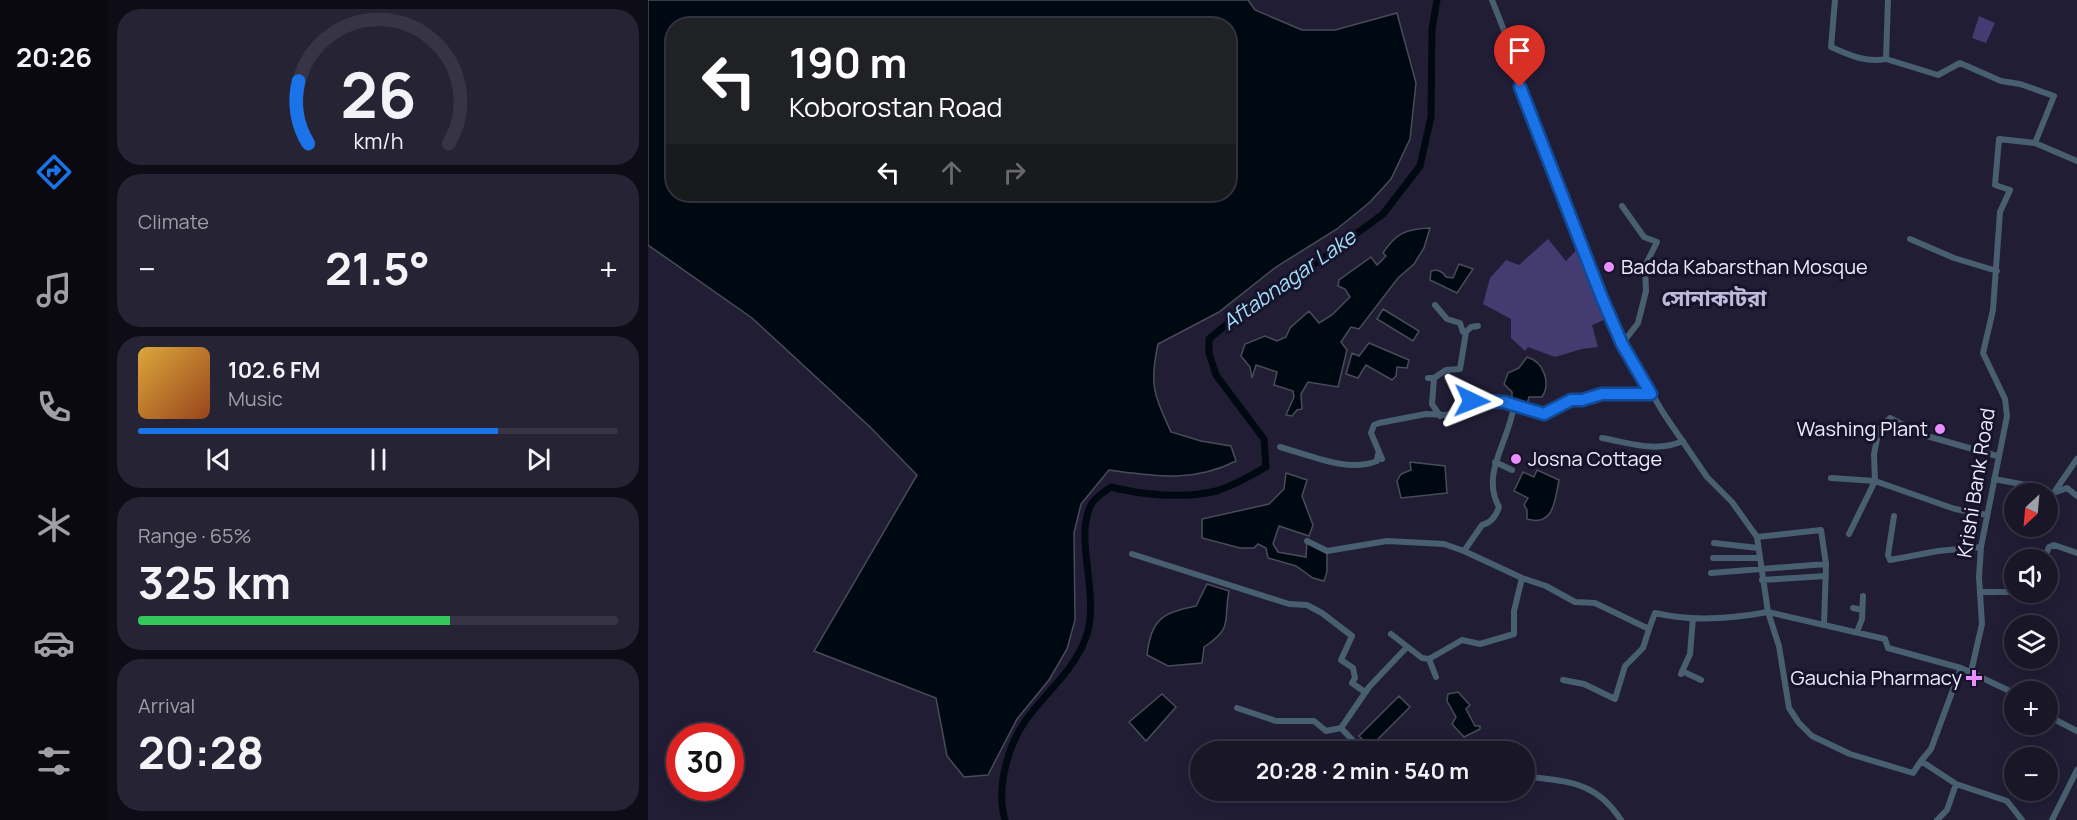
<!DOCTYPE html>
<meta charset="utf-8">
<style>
:root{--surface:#191628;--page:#262334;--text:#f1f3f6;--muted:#9f9fa8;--line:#373545;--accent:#1a73e8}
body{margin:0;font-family:Manrope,"Noto Sans Bengali",sans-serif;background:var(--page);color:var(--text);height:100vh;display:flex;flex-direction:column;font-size:22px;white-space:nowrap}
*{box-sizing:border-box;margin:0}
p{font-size:20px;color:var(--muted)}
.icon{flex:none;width:33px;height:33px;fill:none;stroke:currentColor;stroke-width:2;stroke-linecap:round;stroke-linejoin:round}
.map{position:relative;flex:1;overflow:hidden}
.details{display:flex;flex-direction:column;gap:9px;padding:9px;background:#0e0c16;width:540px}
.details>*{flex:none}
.guide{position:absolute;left:18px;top:18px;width:570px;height:183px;border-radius:24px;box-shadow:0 3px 15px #0003,0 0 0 2px var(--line);background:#202124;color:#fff;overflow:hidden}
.needle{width:39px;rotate:206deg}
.controls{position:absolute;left:1356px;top:483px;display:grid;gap:12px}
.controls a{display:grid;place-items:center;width:54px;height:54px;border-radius:50%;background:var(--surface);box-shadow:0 3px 15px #0003,0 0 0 2px var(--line);font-size:30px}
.speed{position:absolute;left:18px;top:723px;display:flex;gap:12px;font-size:30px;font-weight:700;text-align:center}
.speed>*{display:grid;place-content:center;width:78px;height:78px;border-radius:50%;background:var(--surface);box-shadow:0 3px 15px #0003,0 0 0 2px var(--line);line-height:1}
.speed .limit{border:9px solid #d22;background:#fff;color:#111}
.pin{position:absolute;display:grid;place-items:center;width:51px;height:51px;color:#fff;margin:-62px -26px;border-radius:50% 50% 50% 0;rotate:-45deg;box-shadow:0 0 6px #0007}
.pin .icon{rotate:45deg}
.me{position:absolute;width:66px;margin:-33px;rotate:92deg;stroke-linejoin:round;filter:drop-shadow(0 0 4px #0008)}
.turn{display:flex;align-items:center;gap:21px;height:126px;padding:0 24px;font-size:27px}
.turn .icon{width:78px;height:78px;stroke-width:2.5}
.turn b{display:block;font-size:42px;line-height:51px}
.lanes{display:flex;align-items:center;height:57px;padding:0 24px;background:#0003;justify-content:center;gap:30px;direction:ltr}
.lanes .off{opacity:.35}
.big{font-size:45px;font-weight:700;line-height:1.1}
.details .card{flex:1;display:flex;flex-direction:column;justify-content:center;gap:9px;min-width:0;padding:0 21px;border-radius:24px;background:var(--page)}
.details .dial{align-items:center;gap:0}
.dial svg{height:156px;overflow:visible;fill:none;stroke:var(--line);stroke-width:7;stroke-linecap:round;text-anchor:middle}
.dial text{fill:var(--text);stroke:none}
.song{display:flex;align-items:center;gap:18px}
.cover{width:72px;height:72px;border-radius:9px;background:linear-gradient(135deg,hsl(40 70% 55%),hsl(20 70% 35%))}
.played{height:6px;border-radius:3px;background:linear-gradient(90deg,var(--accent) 75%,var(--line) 75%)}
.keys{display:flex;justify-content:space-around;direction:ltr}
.heat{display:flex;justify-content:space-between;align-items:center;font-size:33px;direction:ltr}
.charge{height:9px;border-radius:4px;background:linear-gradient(90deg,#34c759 65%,var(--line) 0)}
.trip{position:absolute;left:542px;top:741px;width:345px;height:60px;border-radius:30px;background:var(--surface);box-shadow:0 3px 15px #0003,0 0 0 2px var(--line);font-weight:700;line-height:60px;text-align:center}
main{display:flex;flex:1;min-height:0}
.dock{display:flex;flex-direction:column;width:108px;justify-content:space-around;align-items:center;background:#0a0910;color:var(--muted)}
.dock .icon{width:42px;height:42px}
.dock .current{color:var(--accent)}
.dock b{font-size:27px;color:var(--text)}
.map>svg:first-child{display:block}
.green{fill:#443b70}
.water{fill:#000912;stroke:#474d58;stroke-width:1.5;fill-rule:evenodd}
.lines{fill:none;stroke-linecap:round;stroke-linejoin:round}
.canal{stroke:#000912;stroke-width:7}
.minor{stroke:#485e71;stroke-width:6}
.route-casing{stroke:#114b97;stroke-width:15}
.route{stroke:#1a73e8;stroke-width:10}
.poi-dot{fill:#e88eff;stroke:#17132b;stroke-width:2}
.labels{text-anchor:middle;stroke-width:6;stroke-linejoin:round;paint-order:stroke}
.poi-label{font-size:20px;fill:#edecfd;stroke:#17132b;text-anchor:start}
.street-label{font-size:20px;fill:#edecfd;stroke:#17132b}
.water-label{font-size:21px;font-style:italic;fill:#a1def9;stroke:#17132b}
.quarter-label{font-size:22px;font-weight:bold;fill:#bdbada;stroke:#17132b}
</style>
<main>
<nav class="dock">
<b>20:26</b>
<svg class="icon current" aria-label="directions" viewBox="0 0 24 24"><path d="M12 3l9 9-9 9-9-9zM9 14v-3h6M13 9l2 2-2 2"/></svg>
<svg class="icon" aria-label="music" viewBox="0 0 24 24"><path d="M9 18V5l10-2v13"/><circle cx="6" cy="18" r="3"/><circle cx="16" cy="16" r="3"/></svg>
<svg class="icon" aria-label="phone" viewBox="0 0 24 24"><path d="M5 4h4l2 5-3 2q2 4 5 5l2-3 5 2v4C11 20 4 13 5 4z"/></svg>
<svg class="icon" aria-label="climate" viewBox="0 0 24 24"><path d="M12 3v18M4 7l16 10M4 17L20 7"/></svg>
<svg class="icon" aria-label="car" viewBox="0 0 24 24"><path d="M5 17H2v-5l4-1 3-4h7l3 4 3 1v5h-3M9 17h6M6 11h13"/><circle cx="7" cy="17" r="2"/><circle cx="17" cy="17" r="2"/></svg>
<svg class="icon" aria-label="filters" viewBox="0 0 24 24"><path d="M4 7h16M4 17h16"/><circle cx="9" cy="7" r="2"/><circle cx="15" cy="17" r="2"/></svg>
</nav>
<section class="details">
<div class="card dial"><svg viewBox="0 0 100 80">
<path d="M14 69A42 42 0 1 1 86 69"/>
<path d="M14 69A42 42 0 0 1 9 37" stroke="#1a73e8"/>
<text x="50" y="56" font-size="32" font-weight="700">26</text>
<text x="50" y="72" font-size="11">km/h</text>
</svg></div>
<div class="card"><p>Climate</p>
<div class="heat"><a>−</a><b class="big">21.5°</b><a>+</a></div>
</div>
<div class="card">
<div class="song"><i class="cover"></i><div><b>102.6 FM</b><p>Music</p></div></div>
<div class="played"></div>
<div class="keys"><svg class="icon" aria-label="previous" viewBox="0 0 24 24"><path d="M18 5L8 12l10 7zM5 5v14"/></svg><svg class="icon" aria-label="pause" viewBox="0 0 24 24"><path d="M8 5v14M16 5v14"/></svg><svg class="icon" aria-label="next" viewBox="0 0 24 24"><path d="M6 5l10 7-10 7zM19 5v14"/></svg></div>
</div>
<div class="card"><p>Range · 65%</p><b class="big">325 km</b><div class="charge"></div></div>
<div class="card"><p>Arrival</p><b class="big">20:28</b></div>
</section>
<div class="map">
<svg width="1429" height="820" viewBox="0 0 1429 820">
<rect width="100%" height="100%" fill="#211d35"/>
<path class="green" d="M1331 16 1347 23 1338 43 1324 38Z
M900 239 918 261 933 245 958 319 944 325 950 347 934 349 907 357 880 347 877 351 863 338V319L835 304 842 278 858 260 871 265Z"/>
<path class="water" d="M0 0H600L607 10 654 30H687L749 13 768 83 762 139 743 179 722 202 689 229 628 267 571 312 510 344C501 386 506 394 523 432L553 441 583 446 588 461C545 483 507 476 461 470L433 504 426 533 427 620 419 649 401 680 369 719 340 775 316 777 299 756 288 698 166 651 269 475 221 426 104 318 0 245ZM26 26H580V194H26Z
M782 228 776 248 766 264 750 278 711 329 703 327 693 342 699 350 690 387 660 382 653 394 654 409 649 410 644 416 638 415 646 397 645 391 626 385 629 372 608 365 604 378 602 367 593 356 597 344 617 336 629 341 638 337 642 328 661 311 671 323 684 315 702 297 697 289 690 286 691 280 723 257 729 265 738 256 735 253C748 233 758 229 782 228Z
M811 264 825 269 809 293 782 280 783 271C790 269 794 271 798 277L805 278Z
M735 309 771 331 765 341 729 319Z
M721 343 761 360 759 368 749 367 748 376 744 380 718 365 710 378 698 374 704 353 711 356Z
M879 357C896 362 903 383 894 397H881L878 407 864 399V392L856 384 860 373 871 368Z
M762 462 797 466 799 493 753 498 749 481 753 474 763 470Z
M889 470 911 480C907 500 906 527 879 519V510L876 505 880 498 866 491 875 472 886 477Z
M638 473 659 480 654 496 665 525 661 536 631 526 625 544 630 552 658 557 659 541 679 551V572L676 581 665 578 648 566 620 558 618 548 610 544 606 548H592L554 538V519L621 504 636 489Z
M559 584 581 591C575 622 586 627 556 647L554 663 520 666 499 655C503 619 514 613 548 606Z
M810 692 822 705 818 709 827 726H832V729L816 737 804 724 808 717 799 701 800 694Z
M514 694 528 707 498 741 481 722Z
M751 696 762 707 722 747 711 736Z"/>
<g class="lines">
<path class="canal" d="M357 820C348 790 359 746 378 720 398 692 423 674 437 640 454 598 425 540 443 505 446 498 456 492 463 487 494 495 537 499 568 491 586 486 602 476 618 467L616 439 568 375 561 353V339L605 302 674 259 735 214 772 166 783 117 784 29 789 0"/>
<path class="minor" d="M844 0 866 56 872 87 904 174 911 183 937 258 974 344 1016 414 1059 477 1084 502 1109 537 1120 612 1237 639 1240 648 1313 668 1366 693
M1187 0 1183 47C1201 55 1218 63 1238 59
M1240 0 1238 59 1290 75 1312 63 1353 81 1372 84 1406 96 1387 143
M974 206 996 237 1009 242 997 266 998 291 990 323 974 344
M1262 239 1306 258 1349 271
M818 332 823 327 830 326
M780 378H786L784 404 792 416
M786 378 798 370 812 369 818 332H815L812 323 799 319 787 305
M866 405C862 440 832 473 851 507 848 516 843 523 834 525L816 551 874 578
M954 438C982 443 1008 453 1035 441
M632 447C662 455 700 473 729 461L730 454
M734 459 723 433 726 425 731 423 778 414 799 415 824 401 856 402 896 414 923 400H934L954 394H1003
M847 462 864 470
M1183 478 1227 481 1201 534
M1346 479 1378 485 1396 494
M1407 491 1429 459
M1400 495 1419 488 1429 496
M1339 515 1307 509 1227 481 1226 454 1231 429 1242 418 1272 434 1349 456
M1246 516 1240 555 1242 560 1290 551 1333 547
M1109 537 1173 530 1178 564 1176 625
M659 541 679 551 739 541 796 544 816 551
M1066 543 1110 548
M484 554 641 604 659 605 674 613 704 636 693 660 705 668 707 678 704 683 717 692
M1065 558H1111
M1396 560 1401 547 1406 545 1429 553
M1063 573 1178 564
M1114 580 1178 576
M1332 592H1366
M1376 592H1378
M1205 608 1214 610
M1209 632 1214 619 1215 596
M743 634 774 658 781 659
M1034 671 1053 680
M1323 672 1334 624 1331 577 1333 547 1359 416 1357 399 1335 353 1345 310 1352 212 1362 190 1347 185 1351 139 1387 143 1429 161
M1033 674 1042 654 1045 618
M788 677 781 659 814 640 832 644 866 634V611L874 578 898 586 927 602 947 603 1001 629 1007 613C1044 622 1082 619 1120 612L1131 646 1141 708 1151 723 1164 736 1202 754 1265 773 1273 761 1308 784 1359 801 1374 820
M915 680 936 684 967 699 977 666 995 648 1001 629
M589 708 628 721H666L678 731 693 728 721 687 759 647
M1400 716 1429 731
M693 728 713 749
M1273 761 1283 749 1313 668
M876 776C919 782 947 780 973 820
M1289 820 1299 810 1308 784
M1404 820 1429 770"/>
</g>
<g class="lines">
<g class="route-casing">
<path id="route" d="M824 401 856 402 896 414 923 400H934L954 394H1003L974 344 954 298 872 87"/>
</g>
<use href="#route" class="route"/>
</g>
<g class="poi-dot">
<circle cx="961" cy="267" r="6"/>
<circle cx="1292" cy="429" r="6"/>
<circle cx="868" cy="459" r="6"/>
<path d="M1323 669h6v6h6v6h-6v6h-6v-6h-6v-6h6z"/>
</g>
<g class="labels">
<g class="poi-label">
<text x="973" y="274">Badda Kabarsthan Mosque</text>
<text x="1280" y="436" text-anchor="end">Washing Plant</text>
<text x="880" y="466">Josna Cottage</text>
<text x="1314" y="685" text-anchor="end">Gauchia Pharmacy</text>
</g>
<g class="street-label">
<text transform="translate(1328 483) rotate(-81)" y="7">Krishi Bank Road</text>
</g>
<g class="water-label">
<text transform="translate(641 280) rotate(-35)" y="7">Aftabnagar Lake</text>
</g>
<g class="quarter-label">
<text x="1066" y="306">সোনাকাটরা</text>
</g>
</g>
</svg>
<div class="controls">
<a><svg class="needle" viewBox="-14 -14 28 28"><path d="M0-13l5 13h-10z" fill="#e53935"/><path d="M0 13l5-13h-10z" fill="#9f9fa8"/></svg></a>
<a><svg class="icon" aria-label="sound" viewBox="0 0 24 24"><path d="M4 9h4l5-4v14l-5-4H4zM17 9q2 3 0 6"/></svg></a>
<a><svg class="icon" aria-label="layers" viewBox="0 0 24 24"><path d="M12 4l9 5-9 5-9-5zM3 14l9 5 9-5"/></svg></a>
<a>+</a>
<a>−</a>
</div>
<div class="speed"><div class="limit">30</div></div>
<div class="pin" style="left:872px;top:87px;background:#d93025"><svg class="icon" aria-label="arrive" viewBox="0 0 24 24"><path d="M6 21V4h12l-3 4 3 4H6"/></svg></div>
<svg class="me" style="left:824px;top:401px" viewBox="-20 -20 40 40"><path d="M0-17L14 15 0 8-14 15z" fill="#1a73e8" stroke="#fff" stroke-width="4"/></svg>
<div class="trip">20:28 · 2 min · 540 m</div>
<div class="guide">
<div class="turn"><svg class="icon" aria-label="left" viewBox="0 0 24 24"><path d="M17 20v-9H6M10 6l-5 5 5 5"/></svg><div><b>190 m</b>Koborostan Road</div></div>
<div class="lanes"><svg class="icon" aria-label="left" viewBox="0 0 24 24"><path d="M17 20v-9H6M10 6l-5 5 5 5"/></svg><svg class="icon off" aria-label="ahead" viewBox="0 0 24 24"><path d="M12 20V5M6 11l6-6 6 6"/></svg><svg class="icon off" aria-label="right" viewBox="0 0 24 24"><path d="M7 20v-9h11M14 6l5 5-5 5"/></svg></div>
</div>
</div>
</main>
